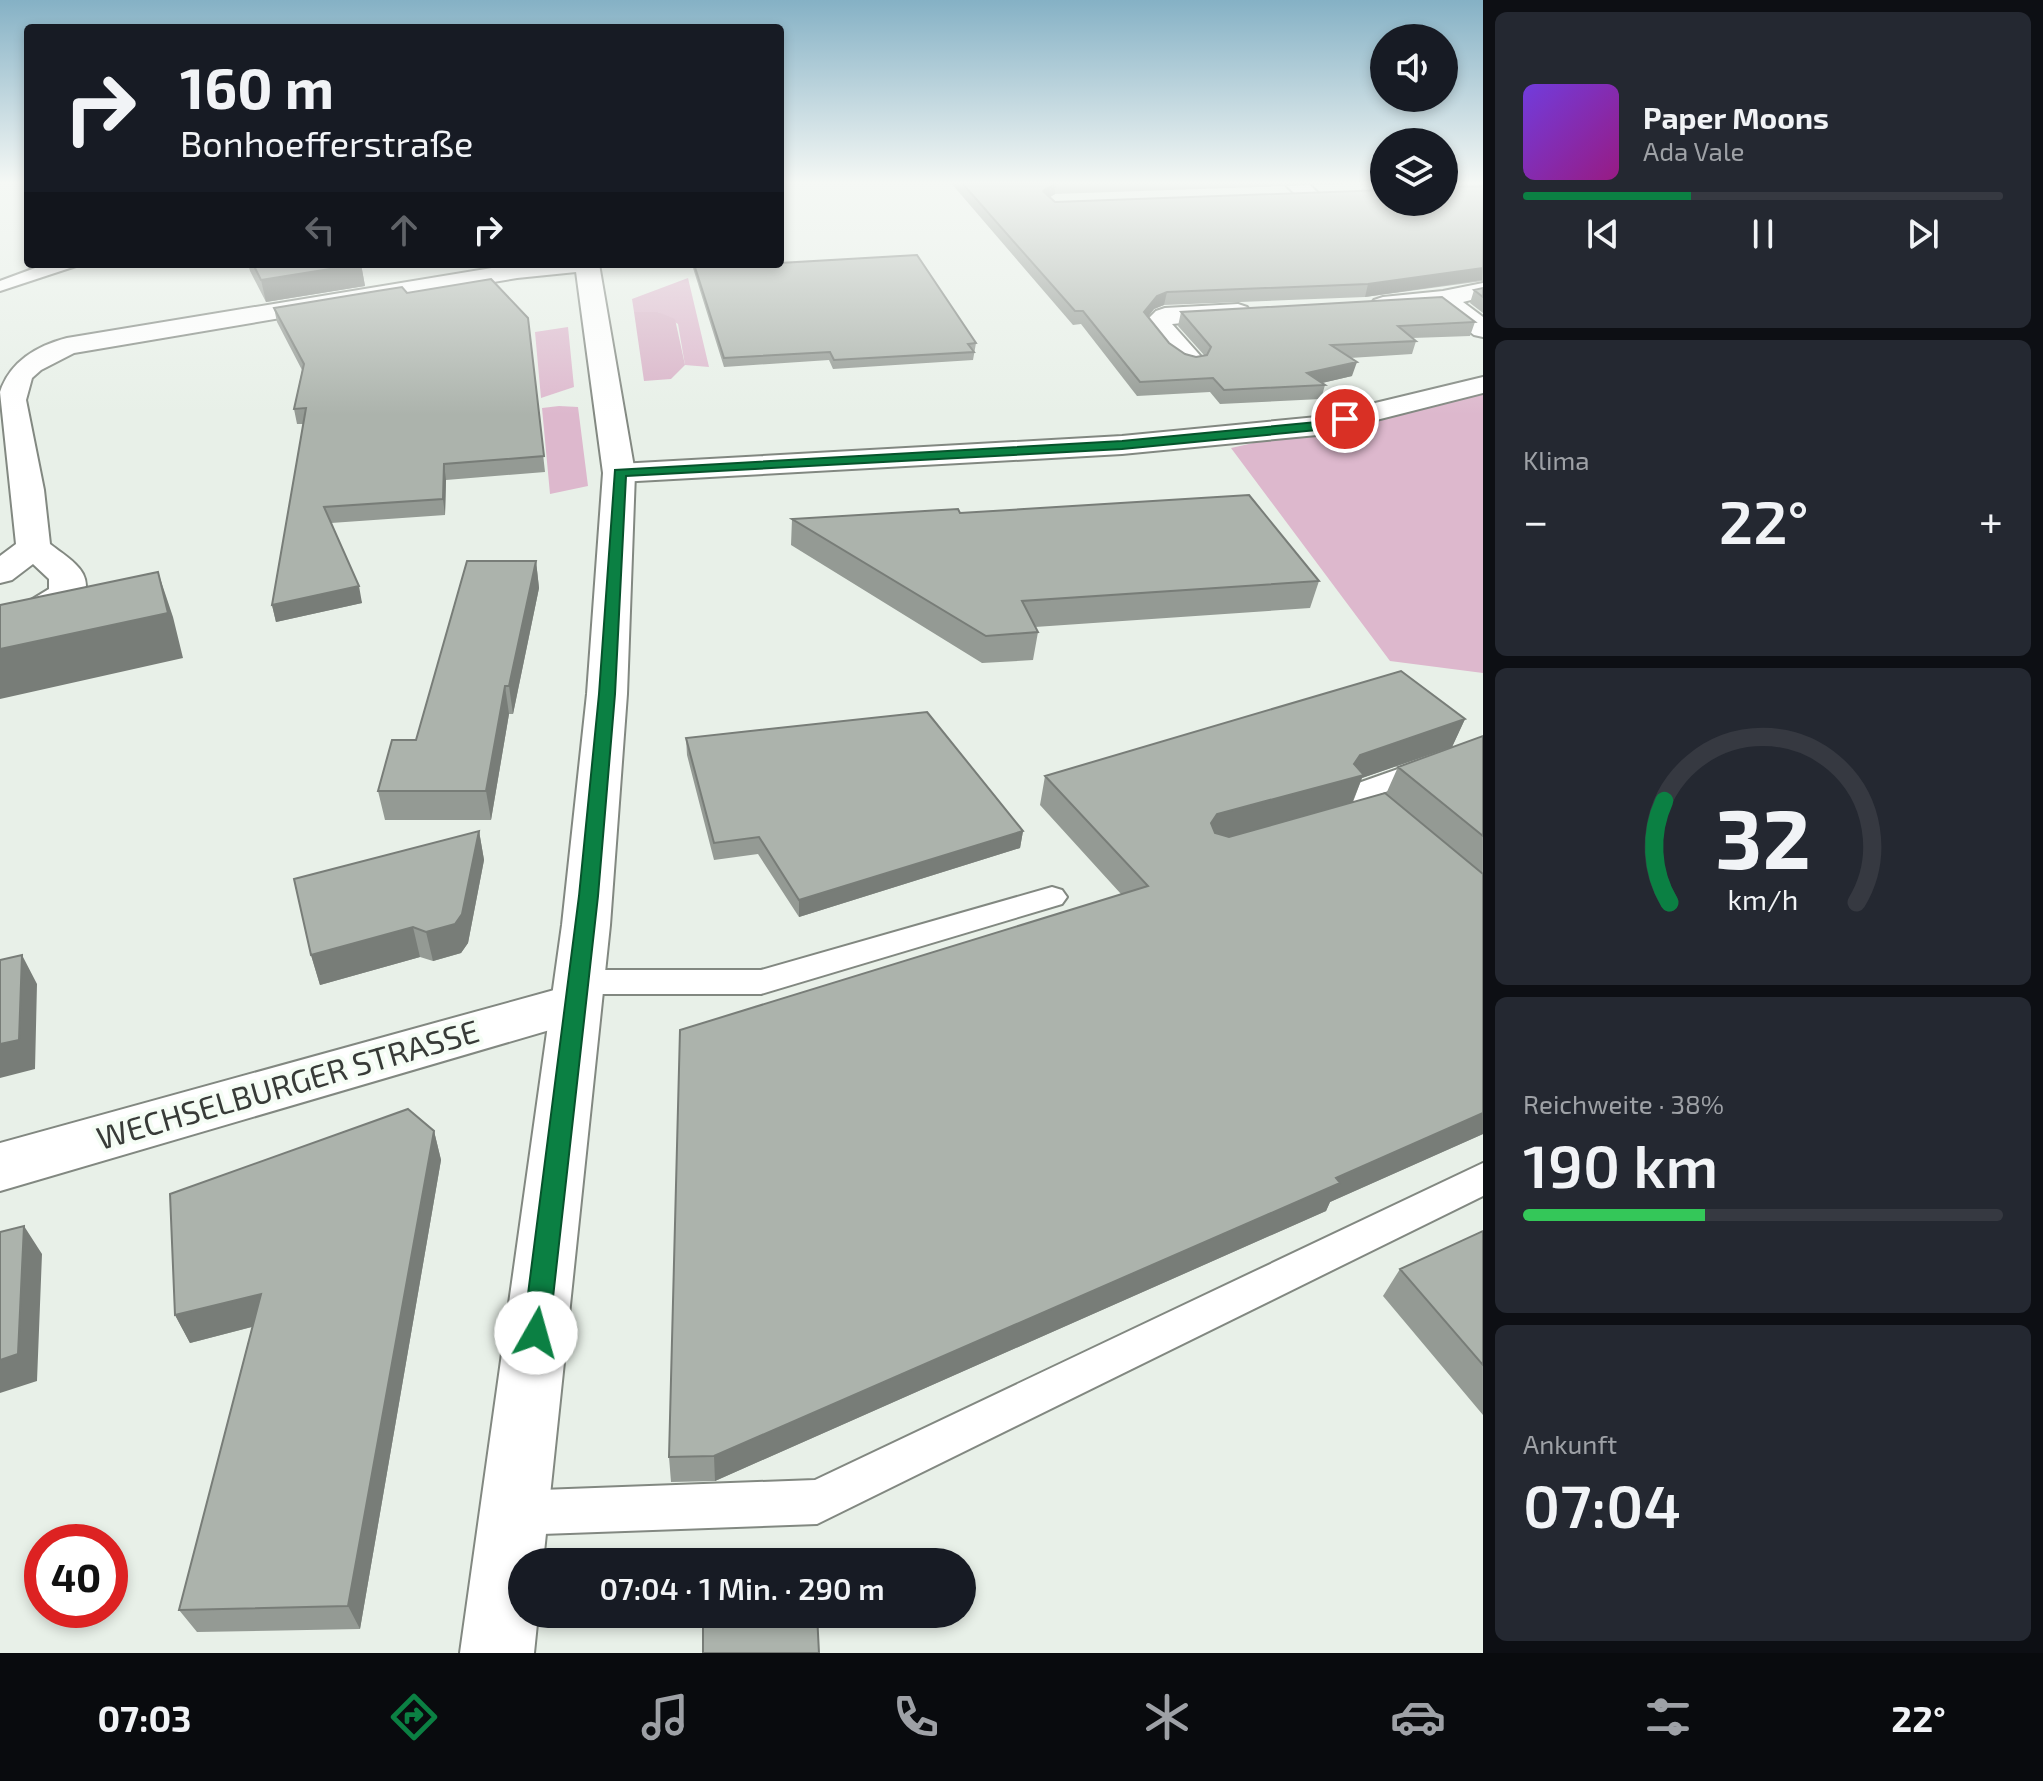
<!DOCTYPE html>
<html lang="de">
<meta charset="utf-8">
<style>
:root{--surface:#171b24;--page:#242831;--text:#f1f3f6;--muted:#9ea1a6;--line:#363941;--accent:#0b8043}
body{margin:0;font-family:"Exo 2",sans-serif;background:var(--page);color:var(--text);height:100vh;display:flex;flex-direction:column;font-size:30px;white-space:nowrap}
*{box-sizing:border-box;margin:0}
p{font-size:26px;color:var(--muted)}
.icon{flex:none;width:44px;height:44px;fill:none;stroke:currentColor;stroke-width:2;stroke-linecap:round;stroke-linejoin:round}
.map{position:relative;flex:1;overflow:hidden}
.sheet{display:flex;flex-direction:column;gap:12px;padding:12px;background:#0d0f14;width:560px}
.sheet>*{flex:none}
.hud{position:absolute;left:24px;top:24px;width:760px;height:244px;border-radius:8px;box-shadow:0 4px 12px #0003;background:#171b24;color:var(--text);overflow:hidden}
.fabs{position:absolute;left:1370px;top:24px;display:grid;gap:16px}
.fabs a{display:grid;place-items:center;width:88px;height:88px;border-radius:50%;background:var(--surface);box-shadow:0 4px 12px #0003;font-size:40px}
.speed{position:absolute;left:24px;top:1524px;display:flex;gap:16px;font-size:40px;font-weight:700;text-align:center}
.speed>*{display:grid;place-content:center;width:104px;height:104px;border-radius:50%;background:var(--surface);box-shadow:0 4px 12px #0003;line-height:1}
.speed .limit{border:12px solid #d22;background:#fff;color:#111}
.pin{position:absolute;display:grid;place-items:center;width:68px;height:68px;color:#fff;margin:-34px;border:4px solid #fff;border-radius:50%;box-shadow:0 2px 8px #0007}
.me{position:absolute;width:88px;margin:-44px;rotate:7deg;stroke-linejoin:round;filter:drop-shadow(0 0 6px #0008)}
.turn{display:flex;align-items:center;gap:28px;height:168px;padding:0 24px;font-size:36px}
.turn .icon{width:104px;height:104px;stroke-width:2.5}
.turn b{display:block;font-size:56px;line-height:68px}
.lanes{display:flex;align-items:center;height:76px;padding:0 24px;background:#0003;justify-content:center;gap:40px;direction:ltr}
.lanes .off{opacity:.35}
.big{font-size:60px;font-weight:600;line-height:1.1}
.sheet .widget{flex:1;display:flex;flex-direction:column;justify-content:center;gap:12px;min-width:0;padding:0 28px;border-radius:12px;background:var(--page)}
.sheet .dial{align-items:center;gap:0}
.dial svg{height:208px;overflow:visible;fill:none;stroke:var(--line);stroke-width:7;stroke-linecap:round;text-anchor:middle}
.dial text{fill:var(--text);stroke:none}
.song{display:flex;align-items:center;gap:24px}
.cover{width:96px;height:96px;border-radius:12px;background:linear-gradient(135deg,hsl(260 70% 55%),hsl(310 70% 35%))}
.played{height:8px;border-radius:4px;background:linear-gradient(90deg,var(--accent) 35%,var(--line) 35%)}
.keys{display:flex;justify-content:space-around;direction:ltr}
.heat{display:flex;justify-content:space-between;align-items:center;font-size:44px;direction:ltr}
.charge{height:12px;border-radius:6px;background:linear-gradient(90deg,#34c759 38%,var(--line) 0)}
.trip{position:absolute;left:508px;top:1548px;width:468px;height:80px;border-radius:40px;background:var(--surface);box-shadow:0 4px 12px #0003;font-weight:600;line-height:80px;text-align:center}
.tabs{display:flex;height:128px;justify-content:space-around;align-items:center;background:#090b0e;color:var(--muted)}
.tabs .icon{width:56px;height:56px}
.tabs .active{color:var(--accent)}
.tabs b{font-size:36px;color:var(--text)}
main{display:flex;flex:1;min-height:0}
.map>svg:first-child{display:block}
.green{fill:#ddb8cd}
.forest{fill:#d9b3c8}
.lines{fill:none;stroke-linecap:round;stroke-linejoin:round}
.service-casing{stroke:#828881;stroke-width:4}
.minor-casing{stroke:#828881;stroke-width:4}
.tertiary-casing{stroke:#828881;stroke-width:4}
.service{fill:#fff;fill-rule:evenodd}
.minor{fill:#fff;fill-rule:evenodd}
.tertiary{fill:#fff;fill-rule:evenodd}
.wall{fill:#949a94}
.shaded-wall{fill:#787d78}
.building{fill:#acb3ac;stroke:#787d78;stroke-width:2}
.route{fill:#0b8043;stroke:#07532c;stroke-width:2}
.labels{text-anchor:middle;stroke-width:8;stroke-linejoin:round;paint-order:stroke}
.near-street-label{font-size:32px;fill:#383b38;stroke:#f5fdf5}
</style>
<main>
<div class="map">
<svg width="1483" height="1653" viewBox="0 0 1483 1653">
<rect width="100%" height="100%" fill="#e8f0e8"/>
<path class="green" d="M688 278 709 367 685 365 678 324 658 312H634L632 299Z
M568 327 574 387 541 398 535 332Z
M1483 391V673L1390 661 1231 448Z
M559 406 578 407 588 486 550 494 542 408Z"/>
<path class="forest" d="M634 312H658L675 319 685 365 671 379 644 381Z"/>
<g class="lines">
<g class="service-casing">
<path id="service" d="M46 264H82L0 291V281Z
M1483 739V756L1380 794 1411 823 1407 830C1386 835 1358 810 1346 792L1350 786Z
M1052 887 1062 890 1067 897 1062 904 761 994H578L567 990 562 982 567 974 578 970H761Z
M1483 1163V1196L817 1524 514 1535 499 1528 492 1513 499 1498 514 1491 815 1480Z"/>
</g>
<g class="minor-casing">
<path id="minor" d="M1284 183H1308L1320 195 1309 201 1301 200Z
M516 264H598L594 269 586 271 517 278 74 353 41 370 32 378 26 400 44 490 50 544C60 552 77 562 83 574 102 613 24 625 0 629V607L26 603 49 589V579L33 564 12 580 0 583V556L16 544 0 392C10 362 36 346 67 338Z
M1483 283V297L1463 302 1483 317V337L1474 335 1438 307 1383 313 1374 310 1370 305 1374 300 1383 297 1443 291Z
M1238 304 1247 307 1251 312 1247 317 1172 324 1205 361 1201 367C1177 373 1157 341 1144 323L1156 311 1165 308Z
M1483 377V393L1317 435 1122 454 619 482 608 480 603 473 608 466 619 464 1122 436 1317 417Z
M576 984 594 989 601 1003 594 1017 0 1191V1143Z"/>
</g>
<g class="tertiary-casing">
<path id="tertiary" d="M575 264H599L635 473 627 694 610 925 543 1562H522V1614H538L534 1653H460L562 925 587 694 603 473Z"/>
</g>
<use href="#service" class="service"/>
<use href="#minor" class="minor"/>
<use href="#tertiary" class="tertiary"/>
</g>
<path class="wall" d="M951 183H1369L1055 194 1050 197 1055 202 1483 186V281L1365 297 1164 305 1154 309 1148 316 1169 343 1185 354 1196 357 1204 355 1178 326 1181 312 1475 322 1470 336 1413 338 1416 341 1412 354 1350 358 1352 376 1322 383 1325 385 1321 399 1220 404 1210 392 1137 396 1081 324 1073 325Z
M248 264H361L365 286 266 302 250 271Z
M693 264H780L976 343 973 360 833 369 829 360 724 367 693 268Z
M1483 288V313L1470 303 1474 290Z
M407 293 528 318 545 472 446 480 445 515 331 523 362 603 276 622 272 605 303 424H297L294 409 302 370 277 322 274 308Z
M960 513 1319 581 1310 608 1035 627 1038 632 1033 660 982 663 791 545 792 519Z
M536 561 539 588 513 714H509L491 820H385L378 791 416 740Z
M1465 719 1452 747 1362 778 1353 802 1386 794 1398 767 1483 736V1134L1330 1202 1326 1211 715 1481 671 1482 669 1457 1121 894 1040 805 1045 776Z
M686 738 1023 831 1020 848 799 917 758 854 714 860 687 755Z
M479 831 484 860 468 943 461 953 433 961 420 957 320 985 311 955Z
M434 1131 441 1160 360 1629 197 1632 179 1610 252 1327 190 1343 175 1315Z
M1483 1231V1415L1383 1296 1400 1269Z"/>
<path class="shaded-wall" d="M1055 183H1056L1055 194 1041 203 1043 191Z
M361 264 365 286 266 302 261 280Z
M1483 268 1482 280 1365 297 1368 284Z
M1167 292 1164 305 1154 309 1142 325 1144 312 1157 296Z
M1357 362 1352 376 1309 386 1307 373Z
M444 464 446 480 445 515 443 499Z
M536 561 539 588 513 714 509 686Z
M158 572 173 617 183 658 0 699V649Z
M359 586 362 603 276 622 272 605Z
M505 686 509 714 491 820 486 791Z
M1465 719 1452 747 1362 778 1352 803 1208 843 1211 823 1217 814 1354 764 1360 755Z
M479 831 484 860 468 943 461 953 433 961 426 932Z
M1023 831 1020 848 799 917V900Z
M413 927 420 957 320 985 311 955Z
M22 955 37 984 35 1069 0 1078V1044Z
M1483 1113V1134L1330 1202 1326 1211 715 1481 714 1456Z
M434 1131 441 1160 360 1629 348 1606Z
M24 1226 42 1254 37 1381 0 1393V1360Z
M261 1294 274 1321 190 1343 175 1315Z"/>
<path class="building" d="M962 183H1055L1043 191 1055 202 1384 190V202H1444V183H1446V187L1483 186V268L1368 284 1167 292 1157 296 1144 312 1169 343 1185 354 1196 357 1207 355 1211 347 1181 312 1442 297 1475 322 1398 326 1416 341 1331 345 1357 362 1307 373 1325 385 1224 390 1213 378 1140 382 1083 311H1075Z
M917 255 976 343 968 344 974 352 834 360 830 352 724 358 694 264H780V263Z
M253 264H361L261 280Z
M491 279 528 318 544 456 444 464 443 499 324 507 359 586 272 605 306 408 294 409 304 364 274 308 377 291 402 287 407 293Z
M1483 288V297L1474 290Z
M1249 495 1319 581 1022 601 1038 632 986 636 792 519 958 509 960 513Z
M467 561H536L509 686H505L486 791H378L392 740H416Z
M158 572 168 613 0 649V605Z
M1401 671 1465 719 1360 755 1354 764 1364 775 1217 814 1211 823 1215 833 1229 837 1385 793 1483 874V1113L1336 1178 1340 1183 714 1456 669 1457 680 1030 1148 886 1045 776Z
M927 712 1023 831 799 900 759 837 714 843 686 738Z
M1483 736V836L1398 767Z
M479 831 462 914 455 924 426 932 413 927 311 955 294 879Z
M22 955 19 1040 0 1044V960Z
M408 1109 434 1131 348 1606 179 1610 261 1294 175 1315 170 1194Z
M24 1226 18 1354 0 1360V1232Z
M1483 1231V1365L1400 1269Z
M703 1614H817L819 1653H703Z"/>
<linearGradient id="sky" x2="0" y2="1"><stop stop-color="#85b1c5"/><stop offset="0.44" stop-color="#f5f8f5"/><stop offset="1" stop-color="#f5f8f5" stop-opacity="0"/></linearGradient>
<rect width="1483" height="415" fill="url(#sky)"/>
<path class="route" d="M1345 415 1349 416V422L1317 430 1122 449 626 476 615 694 598 896 549 1333 545 1342 536 1345 527 1342 523 1333 579 896 599 694 615 470 1122 441 1317 422Z"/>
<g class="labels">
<g class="near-street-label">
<text transform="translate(288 1085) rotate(-16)" y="11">WECHSELBURGER STRASSE</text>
</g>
</g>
</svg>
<div class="fabs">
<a><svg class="icon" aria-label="sound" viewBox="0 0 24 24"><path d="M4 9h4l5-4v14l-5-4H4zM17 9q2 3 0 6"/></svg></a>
<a><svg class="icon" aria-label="layers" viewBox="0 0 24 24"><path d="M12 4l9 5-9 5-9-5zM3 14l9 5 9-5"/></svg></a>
</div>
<div class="speed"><div class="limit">40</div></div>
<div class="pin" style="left:1345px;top:419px;background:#d93025"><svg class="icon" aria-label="arrive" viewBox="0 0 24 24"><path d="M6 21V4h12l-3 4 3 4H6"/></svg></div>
<svg class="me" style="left:536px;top:1333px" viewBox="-20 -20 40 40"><circle r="19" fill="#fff"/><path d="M0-13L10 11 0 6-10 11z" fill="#0b8043"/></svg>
<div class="trip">07:04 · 1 Min. · 290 m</div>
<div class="hud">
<div class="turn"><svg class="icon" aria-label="right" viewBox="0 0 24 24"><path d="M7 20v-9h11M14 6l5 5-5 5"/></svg><div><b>160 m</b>Bonhoefferstraße</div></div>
<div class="lanes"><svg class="icon off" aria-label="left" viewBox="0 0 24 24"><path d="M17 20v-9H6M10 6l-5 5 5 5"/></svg><svg class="icon off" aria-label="ahead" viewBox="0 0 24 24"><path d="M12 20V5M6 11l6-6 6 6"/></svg><svg class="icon" aria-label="right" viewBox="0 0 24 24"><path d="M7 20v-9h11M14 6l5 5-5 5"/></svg></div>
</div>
</div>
<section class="sheet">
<div class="widget">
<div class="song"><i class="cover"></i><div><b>Paper Moons</b><p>Ada Vale</p></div></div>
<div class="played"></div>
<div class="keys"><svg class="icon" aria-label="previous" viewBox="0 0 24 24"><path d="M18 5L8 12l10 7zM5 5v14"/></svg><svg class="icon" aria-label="pause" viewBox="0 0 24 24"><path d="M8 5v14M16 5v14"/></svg><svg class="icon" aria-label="next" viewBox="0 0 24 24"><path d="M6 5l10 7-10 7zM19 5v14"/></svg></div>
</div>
<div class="widget"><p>Klima</p>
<div class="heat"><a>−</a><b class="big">22°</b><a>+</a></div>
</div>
<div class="widget dial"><svg viewBox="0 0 100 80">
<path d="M14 69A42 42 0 1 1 86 69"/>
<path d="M14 69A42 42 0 0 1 12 30" stroke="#0b8043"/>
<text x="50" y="56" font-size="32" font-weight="700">32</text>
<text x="50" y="72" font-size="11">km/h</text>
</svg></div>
<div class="widget"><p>Reichweite · 38%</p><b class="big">190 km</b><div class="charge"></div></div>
<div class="widget"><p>Ankunft</p><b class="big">07:04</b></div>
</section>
</main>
<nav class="tabs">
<b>07:03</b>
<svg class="icon active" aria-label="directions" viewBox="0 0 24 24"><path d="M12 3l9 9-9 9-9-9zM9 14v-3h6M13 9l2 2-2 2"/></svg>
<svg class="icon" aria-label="music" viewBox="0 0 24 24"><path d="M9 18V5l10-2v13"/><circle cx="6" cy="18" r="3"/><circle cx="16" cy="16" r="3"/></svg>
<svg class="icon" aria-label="phone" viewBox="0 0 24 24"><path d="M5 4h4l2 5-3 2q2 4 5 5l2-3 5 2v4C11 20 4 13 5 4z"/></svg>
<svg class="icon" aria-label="climate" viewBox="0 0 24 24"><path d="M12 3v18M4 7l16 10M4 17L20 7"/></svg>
<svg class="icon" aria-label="car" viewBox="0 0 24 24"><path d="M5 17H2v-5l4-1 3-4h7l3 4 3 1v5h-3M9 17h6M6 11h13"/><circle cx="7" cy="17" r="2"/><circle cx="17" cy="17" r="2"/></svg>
<svg class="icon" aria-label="filters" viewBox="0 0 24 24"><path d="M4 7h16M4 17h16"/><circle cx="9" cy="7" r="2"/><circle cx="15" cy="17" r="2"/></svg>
<b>22°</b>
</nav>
